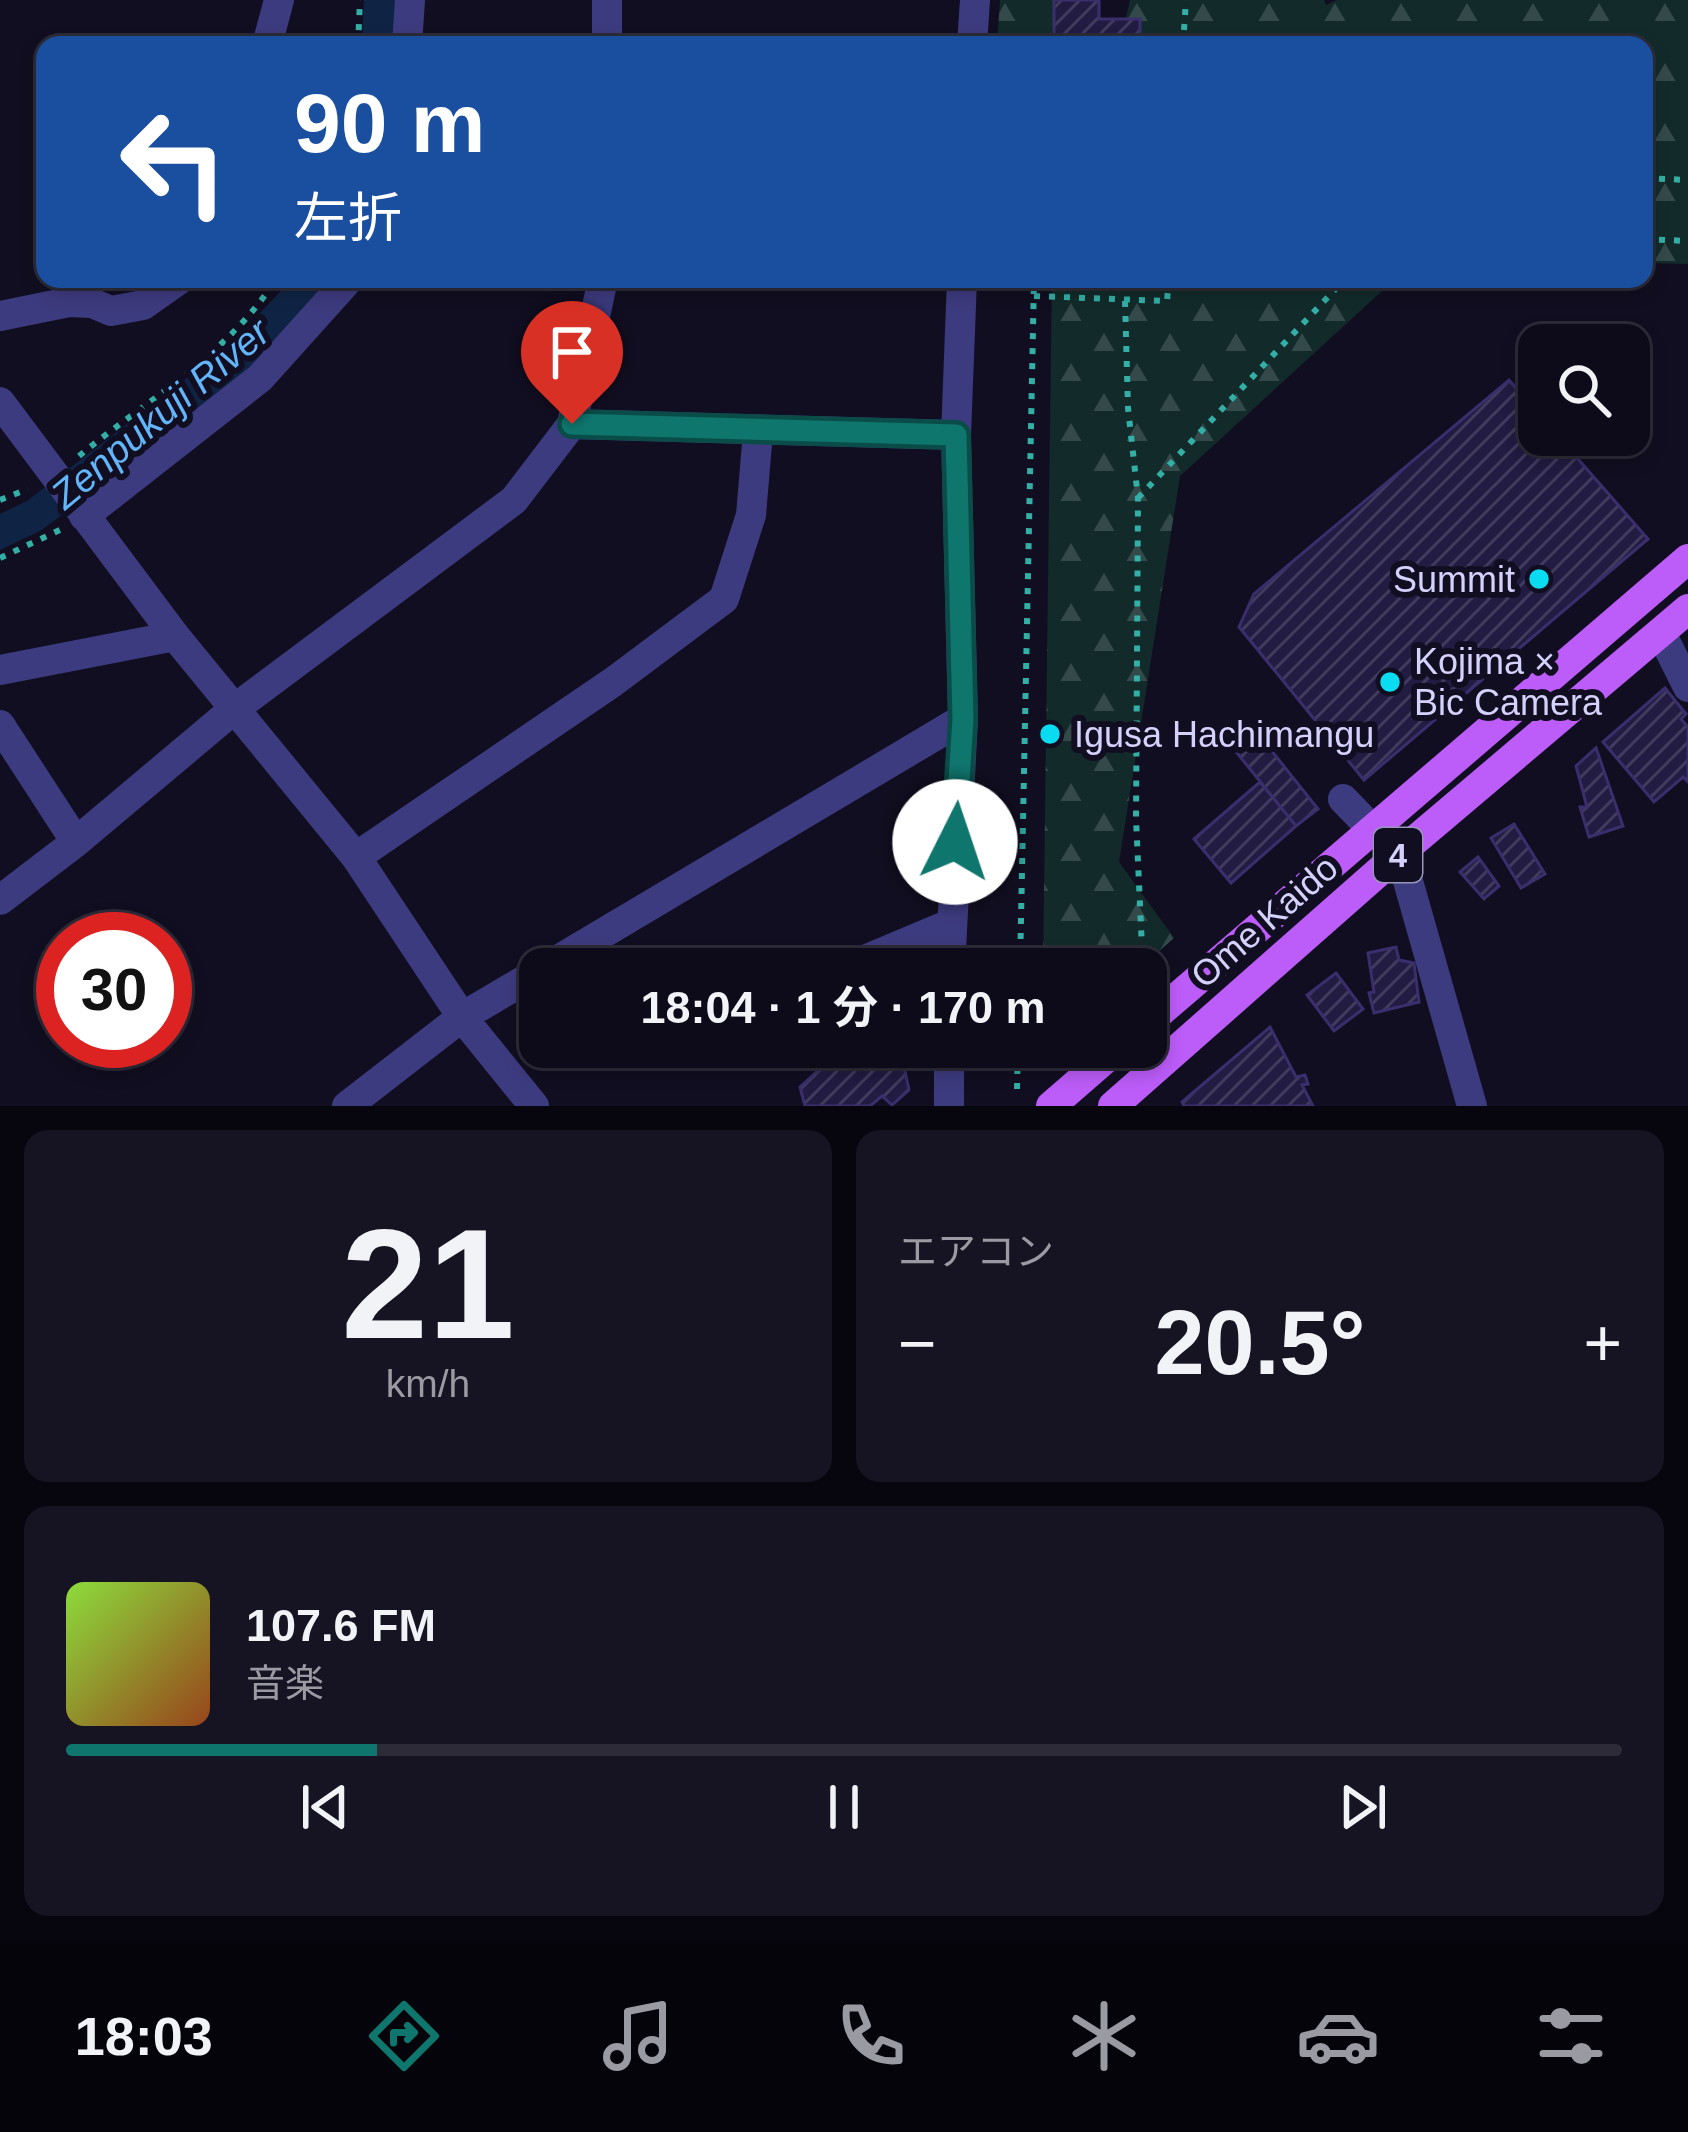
<!DOCTYPE html>
<html lang="ja">
<meta charset="utf-8">
<style>
:root{--surface:#0d0a19;--page:#161322;--text:#f1f3f6;--muted:#9a9aa2;--line:#2d2b38;--accent:#0f766e}
body{margin:0;font-family:Arial,"Noto Sans JP",sans-serif;background:var(--page);color:var(--text);height:100vh;display:flex;flex-direction:column;font-size:45px;white-space:nowrap}
*{box-sizing:border-box;margin:0}
p{font-size:39px;color:var(--muted)}
.icon{flex:none;width:66px;height:66px;fill:none;stroke:currentColor;stroke-width:2;stroke-linecap:round;stroke-linejoin:round}
.map{position:relative;height:1106px;overflow:hidden}
.details{display:flex;flex-direction:column;gap:24px;padding:24px;background:#07060e;flex:1}
.details>*{flex:none}
.hud{position:absolute;left:36px;top:36px;width:1617px;height:252px;border-radius:24px;box-shadow:0 6px 18px #0003,0 0 0 3px var(--line);background:#1a4fa0;color:#fff;overflow:hidden}
.controls{position:absolute;left:1518px;top:324px;display:grid;gap:24px}
.controls a{display:grid;place-items:center;width:132px;height:132px;border-radius:24px;background:var(--surface);box-shadow:0 6px 18px #0003,0 0 0 3px var(--line);font-size:60px}
.speed{position:absolute;left:36px;top:912px;display:flex;gap:24px;font-size:60px;font-weight:700;text-align:center}
.speed>*{display:grid;place-content:center;width:156px;height:156px;border-radius:50%;background:var(--surface);box-shadow:0 6px 18px #0003,0 0 0 3px var(--line);line-height:1}
.speed .limit{border:18px solid #d22;background:#fff;color:#111}
.pin{position:absolute;display:grid;place-items:center;width:102px;height:102px;color:#fff;margin:-123px -51px;border-radius:50% 50% 50% 0;rotate:-45deg;box-shadow:0 0 12px #0007}
.pin .icon{rotate:45deg}
.me{position:absolute;width:132px;margin:-66px;rotate:4deg;stroke-linejoin:round;filter:drop-shadow(0 0 9px #0008)}
.turn{display:flex;align-items:center;gap:42px;height:252px;padding:0 60px;font-size:54px}
.turn .icon{width:156px;height:156px;stroke-width:2.5}
.turn b{display:block;font-size:84px;line-height:102px}
.big{font-size:90px;font-weight:700;line-height:1.1}
.details .tile{flex:1;display:flex;flex-direction:column;justify-content:center;gap:18px;min-width:0;padding:0 42px;border-radius:24px;background:var(--page)}
.details .dial{align-items:center;gap:0}
.dial b{font-size:156px;line-height:1}
.song{display:flex;align-items:center;gap:36px}
.cover{width:144px;height:144px;border-radius:18px;background:linear-gradient(135deg,hsl(90 70% 55%),hsl(20 70% 35%))}
.played{height:12px;border-radius:6px;background:linear-gradient(90deg,var(--accent) 20%,var(--line) 20%)}
.keys{display:flex;justify-content:space-around;direction:ltr}
.heat{display:flex;justify-content:space-between;align-items:center;font-size:66px;direction:ltr}
.details .tiles{flex:1;display:grid;gap:24px;grid-template-columns:1fr 1fr}
.tile:last-child{grid-column:span 2}
.trip{position:absolute;left:519px;top:948px;width:648px;height:120px;border-radius:24px;background:var(--surface);box-shadow:0 6px 18px #0003,0 0 0 3px var(--line);font-weight:700;line-height:120px;text-align:center}
.menu{display:flex;height:192px;justify-content:space-around;align-items:center;background:#05040a;color:var(--muted)}
.menu .icon{width:84px;height:84px}
.menu .on{color:var(--accent)}
.menu b{font-size:54px;color:var(--text)}
.map>svg:first-child{display:block}
.forest{fill:url(#forest-firs)}
.water{fill:#0f2445}
.building{fill:url(#building-hatch);stroke:#3a2e6d;stroke-width:3}
.lines{fill:none;stroke-linecap:round;stroke-linejoin:round}
.path{stroke:#33afa6;stroke-width:6;stroke-dasharray:6 9;stroke-linecap:butt}
.minor{stroke:#3d3b7f;stroke-width:30}
.major{stroke:#bc5cf9;stroke-width:30}
.route-casing{stroke:#0a4d48;stroke-width:30}
.route{stroke:#0f766e;stroke-width:21}
.poi-dot{fill:#09dcf0;stroke:#110e21;stroke-width:4.5}
.labels{text-anchor:middle;stroke-width:12;stroke-linejoin:round;paint-order:stroke}
.shield{fill:#110e21;stroke:#9a96bb;stroke-width:3}
.shield-label{font-size:33px;font-weight:bold;fill:#d5d1fd}
.poi-label{font-size:36px;fill:#d5d1fd;stroke:#110e21;text-anchor:start}
.street-label{font-size:36px;fill:#d5d1fd;stroke:#110e21}
.water-label{font-size:39px;font-style:italic;fill:#63b5f9;stroke:#110e21}
</style>
<div class="map">
<svg width="1688" height="1106" viewBox="0 0 1688 1106">
<defs>
<pattern id="forest-firs" width="22" height="20" patternUnits="userSpaceOnUse" patternTransform="scale(3)"><rect width="22" height="20" fill="#122b2a"/><path d="M5 1l3.5 6h-7zM16 11l3.5 6h-7z" fill="#34494a"/></pattern>
<pattern id="building-hatch" width="6" height="6" patternUnits="userSpaceOnUse" patternTransform="scale(3)"><rect width="6" height="6" fill="#221b42"/><path d="M-1 1l2-2M0 6l6-6M5 7l2-2" fill="none" stroke="#413b5e"/></pattern>
</defs>
<rect width="100%" height="100%" fill="#110e21"/>
<path class="forest" d="M1000 0H1073L1095 27 1126 18 1130 0H1324L1326 5 1337 0H1688V264L1644 263V45H997Z
M1052 279H1395L1180 476 1119 862 1174 938 1139 969H1043Z"/>
<path class="water" d="M364 0H400L397 45H362Z
M292 279H341L262 370 40 531 0 550V514L27 501 231 344Z"/>
<path class="building" d="M1054 0H1099V19H1140V45H1054Z
M1509 380 1539 415V435H1557L1648 539 1364 780 1239 627 1254 594Z
M1665 688 1686 714 1681 719 1688 727V782L1683 777 1654 802 1603 742Z
M1259 735 1318 809 1296 826 1237 753Z
M1596 748 1623 826 1589 837 1580 807H1587L1576 766Z
M1260 782 1296 826 1231 883 1194 839Z
M1514 824 1545 874 1521 888 1491 838Z
M1478 857 1499 886 1484 899 1460 872Z
M1396 947 1399 960 1414 963 1419 1002 1374 1013 1369 993 1374 992 1368 953Z
M1336 973 1363 1009 1334 1031 1307 995Z
M1270 1027 1296 1077 1305 1075 1308 1084 1302 1085 1313 1106H1184L1182 1102Z
M844 1047H889L903 1062 909 1090 892 1105 882 1096 870 1106H805L800 1087Z"/>
<g class="lines">
<path class="path" d="M358 45 360 0
M1183 45 1186 0
M1644 178 1688 180
M1644 239 1688 241
M1034 296 1167 301 1169 279
M1125 301 1128 408 1138 498 1136 819 1143 969
M79 456C147 400 228 355 276 279
M1138 498 1345 279
M0 500 28 489
M0 558 62 529
M1020 969 1034 279
M1017 1089 1018 1047"/>
<path class="minor" d="M607 0V45
M267 45 279 0
M407 45 410 0
M972 45 975 0
M0 316 69 302 92 303 111 311 143 305 180 279
M0 402 175 636 356 857 462 1017 534 1106
M572 424 956 435
M84 516 260 378 349 279
M1661 633 1688 687
M0 670 175 636
M0 725 76 842
M1343 799 1373 830
M1400 853 1472 1106
M356 857 613 682 724 599 751 515 758 432
M0 900 76 842 233 710 514 500 572 424 603 279
M543 969 963 719
M843 969 950 924
M950 969 963 719 956 435 962 279
M347 1106 462 1017 540 971
M949 1106V1047"/>
<path class="major" d="M1146 1024 1688 559
M1051 1106 1119 1047
M1113 1106 1400 853 1688 609"/>
</g>
<g class="lines">
<g class="route-casing">
<path id="route" d="M572 424 956 435 963 719 955 842"/>
</g>
<use href="#route" class="route"/>
</g>
<g class="poi-dot">
<circle cx="1539" cy="579" r="12"/>
<circle cx="1390" cy="682" r="12"/>
<circle cx="1050" cy="734" r="12"/>
</g>
<g class="labels">
<rect class="shield" x="1374" y="828" width="48" height="54" rx="9"/>
<g class="shield-label">
<text x="1398" y="867">4</text>
</g>
<g class="poi-label">
<text x="1515" y="592" text-anchor="end">Summit</text>
<text x="1414" y="674">Kojima ×<tspan x="1414" dy="41">Bic Camera</tspan></text>
<text x="1074" y="747">Igusa Hachimangu</text>
</g>
<g class="street-label">
<text transform="translate(1264 921) rotate(-41)" y="13">Ome Kaido</text>
</g>
<g class="water-label">
<text transform="translate(160 413) rotate(-40)" y="14">Zenpukuji River</text>
</g>
</g>
</svg>
<div class="controls">
<a><svg class="icon" aria-label="search" viewBox="0 0 24 24"><circle cx="10" cy="10" r="6"/><path d="M15 15l6 6"/></svg></a>
</div>
<div class="speed"><div class="limit">30</div></div>
<div class="pin" style="left:572px;top:424px;background:#d93025"><svg class="icon" aria-label="arrive" viewBox="0 0 24 24"><path d="M6 21V4h12l-3 4 3 4H6"/></svg></div>
<svg class="me" style="left:955px;top:842px" viewBox="-20 -20 40 40"><circle r="19" fill="#fff"/><path d="M0-13L10 11 0 6-10 11z" fill="#0f766e"/></svg>
<div class="trip">18:04 · 1 分 · 170 m</div>
<div class="hud">
<div class="turn"><svg class="icon" aria-label="left" viewBox="0 0 24 24"><path d="M17 20v-9H6M10 6l-5 5 5 5"/></svg><div><b>90 m</b>左折</div></div>
</div>
</div>
<section class="details">
<div class="tiles">
<div class="tile dial"><b>21</b><p>km/h</p></div>
<div class="tile"><p>エアコン</p>
<div class="heat"><a>−</a><b class="big">20.5°</b><a>+</a></div>
</div>
<div class="tile">
<div class="song"><i class="cover"></i><div><b>107.6 FM</b><p>音楽</p></div></div>
<div class="played"></div>
<div class="keys"><svg class="icon" aria-label="previous" viewBox="0 0 24 24"><path d="M18 5L8 12l10 7zM5 5v14"/></svg><svg class="icon" aria-label="pause" viewBox="0 0 24 24"><path d="M8 5v14M16 5v14"/></svg><svg class="icon" aria-label="next" viewBox="0 0 24 24"><path d="M6 5l10 7-10 7zM19 5v14"/></svg></div>
</div>
</div>
</section>
<nav class="menu">
<b>18:03</b>
<svg class="icon on" aria-label="directions" viewBox="0 0 24 24"><path d="M12 3l9 9-9 9-9-9zM9 14v-3h6M13 9l2 2-2 2"/></svg>
<svg class="icon" aria-label="music" viewBox="0 0 24 24"><path d="M9 18V5l10-2v13"/><circle cx="6" cy="18" r="3"/><circle cx="16" cy="16" r="3"/></svg>
<svg class="icon" aria-label="phone" viewBox="0 0 24 24"><path d="M5 4h4l2 5-3 2q2 4 5 5l2-3 5 2v4C11 20 4 13 5 4z"/></svg>
<svg class="icon" aria-label="climate" viewBox="0 0 24 24"><path d="M12 3v18M4 7l16 10M4 17L20 7"/></svg>
<svg class="icon" aria-label="car" viewBox="0 0 24 24"><path d="M5 17H2v-5l4-1 3-4h7l3 4 3 1v5h-3M9 17h6M6 11h13"/><circle cx="7" cy="17" r="2"/><circle cx="17" cy="17" r="2"/></svg>
<svg class="icon" aria-label="filters" viewBox="0 0 24 24"><path d="M4 7h16M4 17h16"/><circle cx="9" cy="7" r="2"/><circle cx="15" cy="17" r="2"/></svg>
</nav>
